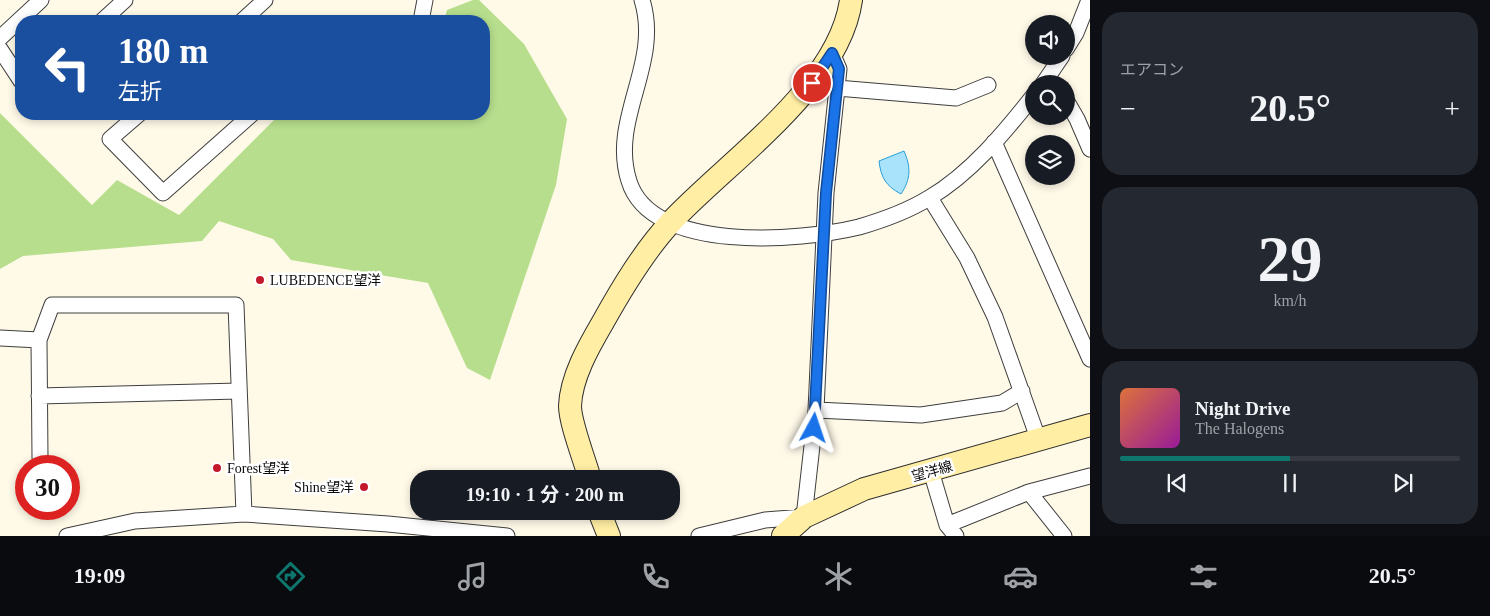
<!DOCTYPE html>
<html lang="ja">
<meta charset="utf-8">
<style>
:root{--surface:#171b24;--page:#242831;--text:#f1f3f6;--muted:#9ea1a6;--line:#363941;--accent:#0f766e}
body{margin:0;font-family:"Times New Roman","Noto Sans JP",serif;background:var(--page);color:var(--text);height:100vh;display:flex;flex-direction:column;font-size:19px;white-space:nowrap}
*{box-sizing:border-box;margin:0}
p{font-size:16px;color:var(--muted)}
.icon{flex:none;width:28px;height:28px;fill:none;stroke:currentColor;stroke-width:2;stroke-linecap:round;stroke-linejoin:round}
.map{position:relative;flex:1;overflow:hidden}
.drawer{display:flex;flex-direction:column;gap:12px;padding:12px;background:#0d0f14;width:400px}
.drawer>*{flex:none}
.guide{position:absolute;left:15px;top:15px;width:475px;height:105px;border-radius:20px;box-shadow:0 2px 8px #0003;background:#1a4fa0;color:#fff;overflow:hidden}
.controls{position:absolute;left:1025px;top:15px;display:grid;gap:10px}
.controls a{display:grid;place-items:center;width:50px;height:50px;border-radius:50%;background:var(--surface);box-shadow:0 2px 8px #0003;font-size:25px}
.speed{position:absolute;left:15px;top:455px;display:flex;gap:10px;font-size:25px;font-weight:700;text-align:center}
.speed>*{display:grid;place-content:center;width:65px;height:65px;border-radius:50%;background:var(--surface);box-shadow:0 2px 8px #0003;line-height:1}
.speed .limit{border:8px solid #d22;background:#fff;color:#111}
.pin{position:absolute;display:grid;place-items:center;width:42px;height:42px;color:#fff;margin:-21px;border:2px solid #fff;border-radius:50%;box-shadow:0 1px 5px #0007}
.me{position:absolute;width:55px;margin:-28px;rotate:5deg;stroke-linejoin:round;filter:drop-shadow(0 0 4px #0008)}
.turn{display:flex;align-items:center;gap:18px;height:105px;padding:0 20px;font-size:22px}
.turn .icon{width:65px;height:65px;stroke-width:2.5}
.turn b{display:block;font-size:35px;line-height:42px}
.big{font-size:38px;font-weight:700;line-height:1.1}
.drawer .card{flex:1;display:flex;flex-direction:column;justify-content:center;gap:8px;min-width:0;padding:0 18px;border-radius:20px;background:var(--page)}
.drawer .dial{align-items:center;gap:0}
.dial b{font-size:65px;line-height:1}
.song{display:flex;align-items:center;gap:15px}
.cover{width:60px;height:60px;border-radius:8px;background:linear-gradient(135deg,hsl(20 70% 55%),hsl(300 70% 35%))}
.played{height:5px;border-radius:2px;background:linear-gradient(90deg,var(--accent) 50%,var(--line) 50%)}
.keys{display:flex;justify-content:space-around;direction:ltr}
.heat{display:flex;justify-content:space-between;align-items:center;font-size:28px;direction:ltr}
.trip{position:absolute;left:410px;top:470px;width:270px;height:50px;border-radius:20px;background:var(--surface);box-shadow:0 2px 8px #0003;font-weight:700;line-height:50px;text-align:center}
.dock{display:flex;height:80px;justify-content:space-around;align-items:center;background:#090b0e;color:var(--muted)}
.dock .icon{width:35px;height:35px}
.dock .current{color:var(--accent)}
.dock b{font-size:22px;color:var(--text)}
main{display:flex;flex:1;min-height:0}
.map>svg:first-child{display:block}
.forest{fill:#b7de8d}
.water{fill:#a8e2fb;stroke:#2a9fd8}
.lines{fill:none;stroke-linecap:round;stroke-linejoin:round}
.street-casing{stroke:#3e3e3e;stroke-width:17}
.secondary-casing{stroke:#2d2d2d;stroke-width:24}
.street{stroke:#fff;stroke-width:15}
.secondary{stroke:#ffeea3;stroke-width:22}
.route-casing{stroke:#114b97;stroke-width:12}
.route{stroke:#1a73e8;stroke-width:9}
.poi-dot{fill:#c4192d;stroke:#fff;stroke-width:2}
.labels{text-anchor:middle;stroke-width:5;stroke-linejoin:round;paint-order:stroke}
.poi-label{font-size:14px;fill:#0b0b0b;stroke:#fff;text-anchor:start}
.street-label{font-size:14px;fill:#0b0b0b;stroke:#fff}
</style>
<main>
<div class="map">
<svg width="1090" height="536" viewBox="0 0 1090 536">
<rect width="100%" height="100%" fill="#fff9e8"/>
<path class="forest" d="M473 0H479L524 44 567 119 556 185 490 380 467 368 428 283 291 260 273 239 219 221 202 241 23 256 0 269V113L92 205 117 180 179 215 280 114H484V21H444L447 10Z"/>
<path class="water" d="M904 151C911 167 911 179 901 194 886 186 881 178 879 161Z"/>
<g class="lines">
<g class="street-casing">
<path id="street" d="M642 0C662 64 609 119 629 181 651 254 801 241 859 227 883 220 908 211 929 198 970 174 1005 132 1034 95
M102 21 125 0
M242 21 265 0
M421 21 425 0
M0 38 41 0
M0 49 21 81
M1066 49 1076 33 1089 0
M1043 84 1062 56
M837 88 956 98 988 85
M1066 100 1077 119 1090 149
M139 114 110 139 163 193 252 114
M994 142 1090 359
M930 198 967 258 995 317 1039 441
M0 338 39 340
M39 396 239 391
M816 410 921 415 1002 403 1022 391
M40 458 39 340 52 305H236L244 514
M931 471 947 525 956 536
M1029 492 1064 536
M947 525 1029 492 1090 476
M67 536 135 521 244 514 388 524 507 536
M699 536 765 520 804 517 816 410 826 193 839 69 832 53"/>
</g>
<g class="secondary-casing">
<path id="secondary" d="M590 479C585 461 570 423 570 406 571 377 589 346 603 322 622 288 644 251 671 222 728 161 839 87 851 0
M599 511 609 536
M783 536 804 517 864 489 1090 425"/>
</g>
<use href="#street" class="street"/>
<use href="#secondary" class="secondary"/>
</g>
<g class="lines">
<g class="route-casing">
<path id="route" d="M812 83 832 53 839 69 826 193 814 428"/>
</g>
<use href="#route" class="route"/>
</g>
<g class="poi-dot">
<circle cx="260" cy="280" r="5"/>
<circle cx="217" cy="468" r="5"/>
<circle cx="364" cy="487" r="5"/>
</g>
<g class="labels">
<g class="poi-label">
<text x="270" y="285">LUBEDENCE望洋</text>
<text x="227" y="473">Forest望洋</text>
<text x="354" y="492" text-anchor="end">Shine望洋</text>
</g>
<g class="street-label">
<text transform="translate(932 471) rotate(-16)" y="5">望洋線</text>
</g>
</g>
</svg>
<div class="controls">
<a><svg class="icon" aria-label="sound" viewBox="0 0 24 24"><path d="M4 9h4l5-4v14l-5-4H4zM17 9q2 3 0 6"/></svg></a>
<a><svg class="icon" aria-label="search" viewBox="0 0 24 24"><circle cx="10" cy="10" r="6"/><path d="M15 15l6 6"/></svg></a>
<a><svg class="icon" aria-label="layers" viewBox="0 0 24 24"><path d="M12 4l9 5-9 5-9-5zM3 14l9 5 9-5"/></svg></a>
</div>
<div class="speed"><div class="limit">30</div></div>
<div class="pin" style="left:812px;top:83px;background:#d93025"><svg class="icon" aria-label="arrive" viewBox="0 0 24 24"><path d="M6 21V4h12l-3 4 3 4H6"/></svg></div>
<svg class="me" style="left:814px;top:428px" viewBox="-20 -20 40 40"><path d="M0-17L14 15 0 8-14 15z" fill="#1a73e8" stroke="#fff" stroke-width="4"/></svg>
<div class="trip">19:10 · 1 分 · 200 m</div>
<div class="guide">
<div class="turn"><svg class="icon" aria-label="left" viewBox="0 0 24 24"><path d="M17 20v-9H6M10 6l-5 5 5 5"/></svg><div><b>180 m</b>左折</div></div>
</div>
</div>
<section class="drawer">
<div class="card"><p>エアコン</p>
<div class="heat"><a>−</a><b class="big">20.5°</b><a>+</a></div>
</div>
<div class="card dial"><b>29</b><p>km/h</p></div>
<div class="card">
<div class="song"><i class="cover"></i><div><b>Night Drive</b><p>The Halogens</p></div></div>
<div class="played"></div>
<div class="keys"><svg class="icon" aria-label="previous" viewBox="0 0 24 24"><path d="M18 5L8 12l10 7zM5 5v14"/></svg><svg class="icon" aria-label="pause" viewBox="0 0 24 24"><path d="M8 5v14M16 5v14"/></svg><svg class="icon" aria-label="next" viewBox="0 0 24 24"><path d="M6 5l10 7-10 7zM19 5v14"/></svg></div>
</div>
</section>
</main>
<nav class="dock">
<b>19:09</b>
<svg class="icon current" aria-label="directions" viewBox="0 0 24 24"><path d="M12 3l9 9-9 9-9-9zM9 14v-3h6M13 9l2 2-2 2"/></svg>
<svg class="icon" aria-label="music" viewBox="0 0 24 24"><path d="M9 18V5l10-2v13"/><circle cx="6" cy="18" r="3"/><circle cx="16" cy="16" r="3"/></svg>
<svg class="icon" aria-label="phone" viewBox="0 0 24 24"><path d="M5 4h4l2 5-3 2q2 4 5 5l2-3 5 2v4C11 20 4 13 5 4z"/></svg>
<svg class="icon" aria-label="climate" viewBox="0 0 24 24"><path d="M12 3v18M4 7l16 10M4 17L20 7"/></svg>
<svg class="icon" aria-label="car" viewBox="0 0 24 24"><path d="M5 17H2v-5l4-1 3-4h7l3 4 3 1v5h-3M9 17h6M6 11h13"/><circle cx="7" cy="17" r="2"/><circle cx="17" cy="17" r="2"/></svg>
<svg class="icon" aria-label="filters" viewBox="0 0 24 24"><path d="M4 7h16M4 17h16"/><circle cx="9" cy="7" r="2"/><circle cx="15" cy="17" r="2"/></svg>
<b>20.5°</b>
</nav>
